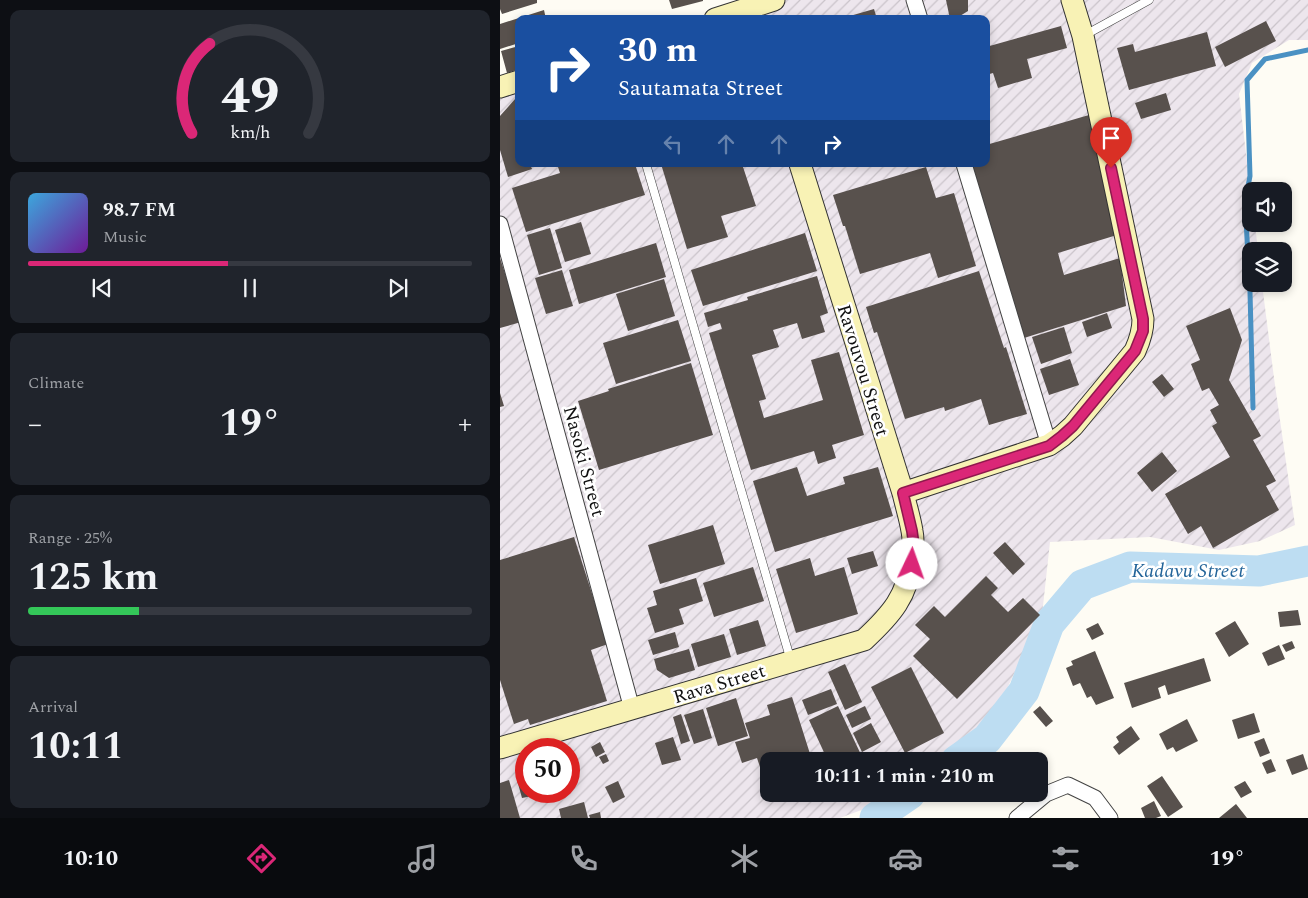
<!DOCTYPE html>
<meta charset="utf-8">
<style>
:root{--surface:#171b24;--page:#20242c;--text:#f1f3f6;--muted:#9ea1a6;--line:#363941;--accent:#db2777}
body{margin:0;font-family:Spectral,serif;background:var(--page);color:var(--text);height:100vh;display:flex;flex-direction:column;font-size:19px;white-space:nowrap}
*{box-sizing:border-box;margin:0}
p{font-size:16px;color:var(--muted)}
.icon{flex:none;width:28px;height:28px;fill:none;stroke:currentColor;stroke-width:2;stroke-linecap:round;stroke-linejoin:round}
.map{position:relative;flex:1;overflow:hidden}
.drawer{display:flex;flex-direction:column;gap:10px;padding:10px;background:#0d0f14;width:500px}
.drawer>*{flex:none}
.top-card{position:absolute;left:15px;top:15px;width:475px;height:152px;border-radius:10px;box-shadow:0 2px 8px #0003;background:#1a4fa0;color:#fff;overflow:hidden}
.controls{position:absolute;left:742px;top:182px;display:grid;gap:10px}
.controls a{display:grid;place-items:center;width:50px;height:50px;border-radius:10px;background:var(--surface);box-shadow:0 2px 8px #0003;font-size:25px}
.speed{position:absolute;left:15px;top:738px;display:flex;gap:10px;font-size:25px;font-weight:700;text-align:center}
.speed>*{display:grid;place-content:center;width:65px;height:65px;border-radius:50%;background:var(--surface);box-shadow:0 2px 8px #0003;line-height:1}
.speed .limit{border:8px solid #d22;background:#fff;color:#111}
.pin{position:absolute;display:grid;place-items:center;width:42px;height:42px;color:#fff;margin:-51px -21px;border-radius:50% 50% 50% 0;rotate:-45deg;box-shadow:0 0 5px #0007}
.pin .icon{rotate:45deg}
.me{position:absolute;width:55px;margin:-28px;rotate:3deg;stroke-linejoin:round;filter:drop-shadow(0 0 4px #0008)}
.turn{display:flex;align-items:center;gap:18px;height:105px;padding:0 20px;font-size:22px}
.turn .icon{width:65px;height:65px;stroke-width:2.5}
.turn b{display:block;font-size:35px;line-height:42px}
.lanes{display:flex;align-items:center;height:48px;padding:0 20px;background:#0003;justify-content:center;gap:25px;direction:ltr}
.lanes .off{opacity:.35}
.big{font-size:38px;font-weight:700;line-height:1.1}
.drawer .widget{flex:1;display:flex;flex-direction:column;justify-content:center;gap:8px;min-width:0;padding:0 18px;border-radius:10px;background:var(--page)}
.drawer .dial{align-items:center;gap:0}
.dial svg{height:130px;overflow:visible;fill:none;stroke:var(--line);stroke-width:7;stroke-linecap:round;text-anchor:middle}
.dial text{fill:var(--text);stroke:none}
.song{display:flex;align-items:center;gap:15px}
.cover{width:60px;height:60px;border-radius:8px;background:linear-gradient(135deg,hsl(200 70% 55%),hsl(280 70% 35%))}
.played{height:5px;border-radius:2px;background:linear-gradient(90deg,var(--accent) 45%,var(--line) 45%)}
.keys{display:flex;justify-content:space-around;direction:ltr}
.heat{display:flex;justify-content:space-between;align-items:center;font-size:28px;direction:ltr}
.charge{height:8px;border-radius:4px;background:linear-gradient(90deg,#34c759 25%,var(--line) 0)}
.trip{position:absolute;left:260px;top:752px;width:288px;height:50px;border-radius:10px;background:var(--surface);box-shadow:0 2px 8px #0003;font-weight:700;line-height:50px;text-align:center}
.dock{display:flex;height:80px;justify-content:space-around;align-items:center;background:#090b0e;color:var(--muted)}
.dock .icon{width:35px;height:35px}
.dock .selected{color:var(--accent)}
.dock b{font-size:22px;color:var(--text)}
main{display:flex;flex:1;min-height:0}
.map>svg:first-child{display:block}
.industrial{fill:url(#industrial-furrows);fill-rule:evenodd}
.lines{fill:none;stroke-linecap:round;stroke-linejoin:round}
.stream{stroke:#4a91c3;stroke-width:5}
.river{stroke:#bdddf2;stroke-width:31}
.building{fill:#58514d}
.lane-casing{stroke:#434343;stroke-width:9}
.street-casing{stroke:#434343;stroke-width:17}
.secondary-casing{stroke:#323232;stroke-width:23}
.lane{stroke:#fff;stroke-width:8}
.street{stroke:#fff;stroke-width:15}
.secondary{stroke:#f8f2b5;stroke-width:21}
.route-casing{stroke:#8e194d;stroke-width:12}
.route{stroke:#db2777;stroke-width:9}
.labels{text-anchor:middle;stroke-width:5;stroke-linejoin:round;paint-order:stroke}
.street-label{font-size:19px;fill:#101010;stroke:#fff}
.water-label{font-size:20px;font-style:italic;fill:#236499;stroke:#fff}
</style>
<main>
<section class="drawer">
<div class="widget dial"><svg viewBox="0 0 100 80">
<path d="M14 69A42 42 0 1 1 86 69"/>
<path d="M14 69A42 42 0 0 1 25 14" stroke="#db2777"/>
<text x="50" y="56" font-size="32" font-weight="700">49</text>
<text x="50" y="72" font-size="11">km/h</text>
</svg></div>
<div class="widget">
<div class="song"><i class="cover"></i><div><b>98.7 FM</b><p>Music</p></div></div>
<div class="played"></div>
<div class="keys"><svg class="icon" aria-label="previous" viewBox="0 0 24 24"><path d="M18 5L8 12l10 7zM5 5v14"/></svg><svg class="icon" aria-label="pause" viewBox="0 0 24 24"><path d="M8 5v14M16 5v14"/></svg><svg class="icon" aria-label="next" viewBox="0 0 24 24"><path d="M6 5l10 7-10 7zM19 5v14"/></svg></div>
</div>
<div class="widget"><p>Climate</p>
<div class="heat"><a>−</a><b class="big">19°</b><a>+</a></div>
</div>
<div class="widget"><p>Range · 25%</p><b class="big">125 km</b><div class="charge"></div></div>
<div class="widget"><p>Arrival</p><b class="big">10:11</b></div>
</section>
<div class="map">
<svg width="808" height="818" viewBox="0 0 808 818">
<defs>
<pattern id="industrial-furrows" width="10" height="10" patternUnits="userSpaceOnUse" patternTransform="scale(1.25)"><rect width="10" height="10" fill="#ede6ed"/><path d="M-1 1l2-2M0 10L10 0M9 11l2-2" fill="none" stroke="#cac4ca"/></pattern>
</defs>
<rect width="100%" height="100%" fill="#fefcf4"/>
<path class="industrial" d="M274 0H808V40H789L752 63 739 94 751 196V224H755L758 251H751V284H762L774 378 795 525 760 541 719 550 650 537 550 542 542 615 503 697 460 750 444 761H269V794H399L391 799 340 818H0V87L19 81V164H486V19H215ZM26 749H69V791H26Z"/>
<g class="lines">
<path class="stream" d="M753 408 750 292 745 202 750 176 747 80 765 59 808 50"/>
<path class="river" d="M456 761 487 739 524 691 549 624 582 585 630 567 759 571 808 561
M375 818 410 794"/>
</g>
<path class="building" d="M0 0H37V3L2 14 0 9Z
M169 0H203V1L172 9Z
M446 0H468V11L455 19H450Z
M374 9 377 19H343V18Z
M44 10 46 19H19V43L0 49V24Z
M766 21 776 41 725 67 715 47Z
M561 26 567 48 527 59 532 78 498 88 493 73 486 75V47Z
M707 32 716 66 629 90 617 48 633 44 635 52Z
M19 46V69L7 73 1 51Z
M666 93 671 110 641 119 635 103Z
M19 98V164H30L32 169 8 177 0 150V116L15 99Z
M589 115 613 195 617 235 558 253 564 275 620 258 626 306 524 338 504 269 500 270 470 164H486V145Z
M57 164H135L145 195 26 232 12 188 60 173Z
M161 164H242L256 206 221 216 228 237 187 249Z
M426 167 436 198 454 193 476 266 438 278 430 253 360 274 345 226H343L333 195Z
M81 222 91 254 65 262 55 230Z
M50 228 62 268 39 275 27 235Z
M305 233 317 271 203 306 191 270Z
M156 243 166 277 79 304 69 270Z
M0 258 21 322 0 328Z
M62 270 73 306 46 314 35 278Z
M479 271 504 348 506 347 527 414 489 425 481 399 445 411 444 407 405 419 377 332 374 333 366 307Z
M317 276 328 313 320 316 325 332 302 339 297 323 273 330 279 347 252 355 266 399 259 401 264 418 323 400 311 360 339 352 364 435 332 445 336 458 318 464 314 451 251 470 209 333 222 329 220 323 208 327 204 313 248 300 247 297Z
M164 279 175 316 128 331 116 294Z
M730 308 742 340 729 380 761 436 753 440 776 481 766 486 779 510 713 548 701 526 688 534 665 494 730 457 712 426 717 423 710 410 719 405 709 388 702 391 691 364 700 360 686 326Z
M607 313 612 328 587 337 582 322Z
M178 320 191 361 116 384 103 343Z
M564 327 572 353 541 364 532 337Z
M570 359 579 385 549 395 540 369Z
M191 363 213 435 99 470 78 401 109 391 108 389Z
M662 374 674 389 664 397 652 382Z
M0 393 4 406 0 407Z
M662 452 677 471 652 492 637 473Z
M297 467 307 496 345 484 343 477 378 467 393 516 275 552 253 481Z
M213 525 225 564 160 584 148 545Z
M74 537 108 644 91 650 107 701 30 725 28 719 14 724 0 680V560Z
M505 542 525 564 513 575 493 553Z
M373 551 378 566 352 574 347 558Z
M310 558 315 576 344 567 358 614 296 633 276 569Z
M253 567 264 601 214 617 203 583Z
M486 576 498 588 491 595 508 612 523 598 540 615 457 699 413 656 430 639 415 625 434 606 445 617Z
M196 578 203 601 179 609 184 624 155 633 147 608 157 605 153 591Z
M798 610 801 625 780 627 778 612Z
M258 620 266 646 237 655 229 629Z
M735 621 749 644 729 657 715 633Z
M598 623 604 634 592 640 586 629Z
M175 632 179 647 153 655 148 640Z
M224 634 231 657 198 667 191 644Z
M792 641 795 648 786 652 782 645Z
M779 645 785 659 768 666 762 653Z
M189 649 195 670 169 678 157 670 154 659Z
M595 651 614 698 596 705 591 696 587 698 580 683 573 686 566 668 573 665 571 661Z
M704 658 711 681 668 695 665 685 658 688 661 698 632 708 624 683Z
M345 664 362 702 345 710 328 672Z
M411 667 444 733 405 753 371 687Z
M331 689 337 704 308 715 302 700Z
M292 697 311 757 297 761H269V770L262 773 257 758 242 763 235 742 250 738 245 723 270 715 267 705Z
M236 698 248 736 218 746 206 708Z
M338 706 364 761H328L309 720Z
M365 706 371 719 352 728 346 715Z
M540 706 553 721 546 727 533 712Z
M203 709 212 738 194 744 184 715Z
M754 713 760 732 738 739 732 720Z
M181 714 190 741 181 744 173 717Z
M687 719 698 741 676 752 673 747 667 750 659 734Z
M371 723 381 742 362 752 353 733Z
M631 726 640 739 619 755 613 747 619 742 616 737Z
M173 737 181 760 162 765 155 743Z
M764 738 770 753 760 757 754 742Z
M100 742 105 752 96 757 91 747Z
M106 754 109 761 103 764 99 757Z
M803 754 808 769 792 775 786 760Z
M521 755 528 761H515Z
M771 759 776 771 767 774 762 763Z
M662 776 683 807 668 817 647 786Z
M26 778V791H31L32 796 22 798 17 780Z
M9 780 20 818H0V783Z
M118 781 125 797 113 803 105 787Z
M745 781 752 792 741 798 734 787Z
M654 801 661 816 656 818H645L641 808Z
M84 802 88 818H61L59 809Z
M736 804 747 818H719Z
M100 812 101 818H90L89 815Z"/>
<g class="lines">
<g class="lane-casing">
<path id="lane" d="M585 35 649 0
M146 164 291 661"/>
</g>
<g class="street-casing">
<path id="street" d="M414 0 420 19
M464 164 549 445
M0 224 132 709
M517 818 546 794 568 785 595 798 610 818"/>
</g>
<g class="secondary-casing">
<path id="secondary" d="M215 19 274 0
M0 87 19 81
M403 493 549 445 562 436 573 426 635 351C640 340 643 331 643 319L583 36 572 0
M0 748 364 640C391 615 408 596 412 558 413 549 414 540 412 531 410 518 406 506 403 493L300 164"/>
</g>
<use href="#lane" class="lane"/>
<use href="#street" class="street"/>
<use href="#secondary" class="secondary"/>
</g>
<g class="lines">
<g class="route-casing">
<path id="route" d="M412 564 414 546 412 531 403 493 549 446 562 436 573 426 635 351 643 331V319L611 168"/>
</g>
<use href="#route" class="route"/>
</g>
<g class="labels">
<g class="street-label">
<text transform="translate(364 370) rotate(73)" y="7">Ravouvou Street</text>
<text transform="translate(85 461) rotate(75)" y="7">Nasoki Street</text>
<text transform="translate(219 683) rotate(-17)" y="7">Rava Street</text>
</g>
<g class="water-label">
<text x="688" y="577">Kadavu Street</text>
</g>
</g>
</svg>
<div class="controls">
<a><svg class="icon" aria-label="sound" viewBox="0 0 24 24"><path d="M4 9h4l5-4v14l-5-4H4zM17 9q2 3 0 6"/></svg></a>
<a><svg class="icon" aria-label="layers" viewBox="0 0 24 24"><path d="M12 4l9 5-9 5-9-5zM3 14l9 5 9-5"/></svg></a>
</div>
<div class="speed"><div class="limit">50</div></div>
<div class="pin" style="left:611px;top:168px;background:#d93025"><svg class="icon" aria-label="arrive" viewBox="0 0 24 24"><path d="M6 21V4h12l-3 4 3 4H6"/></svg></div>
<svg class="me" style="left:412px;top:564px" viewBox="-20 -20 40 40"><circle r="19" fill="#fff"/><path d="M0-13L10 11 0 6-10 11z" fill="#db2777"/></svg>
<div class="trip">10:11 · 1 min · 210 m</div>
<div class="top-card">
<div class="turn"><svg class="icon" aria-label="right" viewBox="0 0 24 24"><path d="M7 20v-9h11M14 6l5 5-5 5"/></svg><div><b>30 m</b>Sautamata Street</div></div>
<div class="lanes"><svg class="icon off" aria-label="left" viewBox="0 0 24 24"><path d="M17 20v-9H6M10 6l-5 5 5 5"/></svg><svg class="icon off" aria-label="ahead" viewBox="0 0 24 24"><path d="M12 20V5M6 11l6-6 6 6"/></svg><svg class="icon off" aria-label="ahead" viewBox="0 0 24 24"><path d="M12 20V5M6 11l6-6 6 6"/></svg><svg class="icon" aria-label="right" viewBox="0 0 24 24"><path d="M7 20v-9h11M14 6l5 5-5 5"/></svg></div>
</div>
</div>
</main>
<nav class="dock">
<b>10:10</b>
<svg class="icon selected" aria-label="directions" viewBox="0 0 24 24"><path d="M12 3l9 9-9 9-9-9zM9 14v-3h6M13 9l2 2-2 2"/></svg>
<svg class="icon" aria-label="music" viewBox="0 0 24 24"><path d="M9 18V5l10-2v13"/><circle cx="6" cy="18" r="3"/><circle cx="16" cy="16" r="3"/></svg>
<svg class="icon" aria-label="phone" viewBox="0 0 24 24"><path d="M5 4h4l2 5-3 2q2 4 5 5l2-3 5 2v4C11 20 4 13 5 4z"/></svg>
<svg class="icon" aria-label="climate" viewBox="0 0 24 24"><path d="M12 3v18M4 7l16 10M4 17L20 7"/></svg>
<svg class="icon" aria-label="car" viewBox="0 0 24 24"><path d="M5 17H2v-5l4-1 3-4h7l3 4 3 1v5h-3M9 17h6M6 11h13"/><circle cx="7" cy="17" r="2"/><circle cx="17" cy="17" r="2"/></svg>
<svg class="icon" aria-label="filters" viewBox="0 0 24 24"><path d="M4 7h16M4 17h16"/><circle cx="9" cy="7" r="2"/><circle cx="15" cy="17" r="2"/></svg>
<b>19°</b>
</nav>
